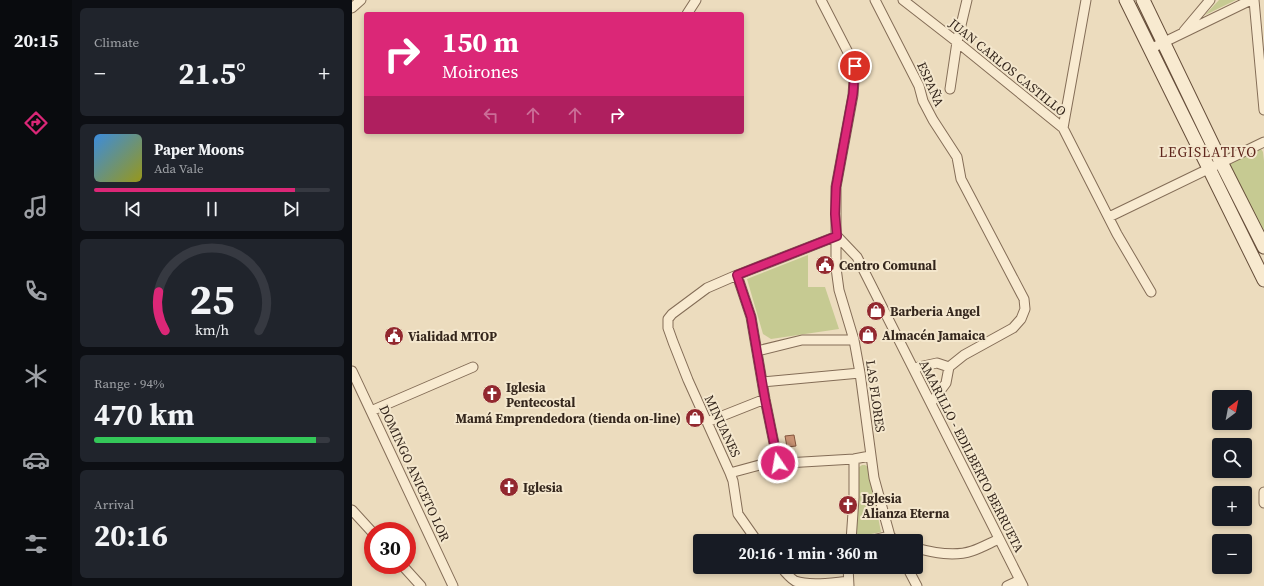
<!DOCTYPE html>
<meta charset="utf-8">
<style>
:root{--surface:#171b24;--page:#20242c;--text:#f1f3f6;--muted:#9ea1a6;--line:#363941;--accent:#db2777}
body{margin:0;font-family:"Source Serif 4",serif;background:var(--page);color:var(--text);height:100vh;display:flex;flex-direction:column;font-size:15px;white-space:nowrap}
*{box-sizing:border-box;margin:0}
p{font-size:13px;color:var(--muted)}
.icon{flex:none;width:22px;height:22px;fill:none;stroke:currentColor;stroke-width:2;stroke-linecap:round;stroke-linejoin:round}
.map{position:relative;flex:1;overflow:hidden}
.panel{display:flex;flex-direction:column;gap:8px;padding:8px;background:#0d0f14;width:280px}
.panel>*{flex:none}
.hud{position:absolute;left:12px;top:12px;width:380px;height:122px;border-radius:4px;box-shadow:0 2px 6px #0003;background:#db2777;color:#fff;overflow:hidden}
.needle{width:26px;rotate:32deg}
.buttons{position:absolute;left:860px;top:390px;display:grid;gap:8px}
.buttons a{display:grid;place-items:center;width:40px;height:40px;border-radius:4px;background:var(--surface);box-shadow:0 2px 6px #0003;font-size:20px}
.speed{position:absolute;left:12px;top:522px;display:flex;gap:8px;font-size:20px;font-weight:700;text-align:center}
.speed>*{display:grid;place-content:center;width:52px;height:52px;border-radius:50%;background:var(--surface);box-shadow:0 2px 6px #0003;line-height:1}
.speed .limit{border:6px solid #d22;background:#fff;color:#111}
.pin{position:absolute;display:grid;place-items:center;width:34px;height:34px;color:#fff;margin:-17px;border:2px solid #fff;border-radius:50%;box-shadow:0 1px 4px #0007}
.me{position:absolute;width:44px;margin:-22px;rotate:348deg;stroke-linejoin:round;filter:drop-shadow(0 0 3px #0008)}
.turn{display:flex;align-items:center;gap:14px;height:84px;padding:0 12px;font-size:18px}
.turn .icon{width:52px;height:52px;stroke-width:2.5}
.turn b{display:block;font-size:28px;line-height:34px}
.lanes{display:flex;align-items:center;height:38px;padding:0 12px;background:#0003;justify-content:center;gap:20px;direction:ltr}
.lanes .off{opacity:.35}
.big{font-size:30px;font-weight:700;line-height:1.1}
.panel .widget{flex:1;display:flex;flex-direction:column;justify-content:center;gap:6px;min-width:0;padding:0 14px;border-radius:6px;background:var(--page)}
.panel .dial{align-items:center;gap:0}
.dial svg{height:104px;overflow:visible;fill:none;stroke:var(--line);stroke-width:7;stroke-linecap:round;text-anchor:middle}
.dial text{fill:var(--text);stroke:none}
.song{display:flex;align-items:center;gap:12px}
.cover{width:48px;height:48px;border-radius:6px;background:linear-gradient(135deg,hsl(210 70% 55%),hsl(60 70% 35%))}
.played{height:4px;border-radius:2px;background:linear-gradient(90deg,var(--accent) 85%,var(--line) 85%)}
.keys{display:flex;justify-content:space-around;direction:ltr}
.heat{display:flex;justify-content:space-between;align-items:center;font-size:22px;direction:ltr}
.charge{height:6px;border-radius:3px;background:linear-gradient(90deg,#34c759 94%,var(--line) 0)}
.trip{position:absolute;left:341px;top:534px;width:230px;height:40px;border-radius:4px;background:var(--surface);box-shadow:0 2px 6px #0003;font-weight:700;line-height:40px;text-align:center}
main{display:flex;flex:1;min-height:0}
.tab-bar{display:flex;flex-direction:column;width:72px;justify-content:space-around;align-items:center;background:#090b0e;color:var(--muted)}
.tab-bar .icon{width:28px;height:28px}
.tab-bar .current{color:var(--accent)}
.tab-bar b{font-size:18px;color:var(--text)}
.map>svg:first-child{display:block}
.green{fill:#c6ca92}
.building{fill:#ca9374;stroke:#83553d}
.lines{fill:none;stroke-linecap:round;stroke-linejoin:round}
.street-casing{stroke:#846d57;stroke-width:11}
.secondary-casing{stroke:#664e3a;stroke-width:15}
.street{stroke:#f8ead0;stroke-width:9}
.secondary{stroke:#f8ead0;stroke-width:13}
.route-casing{stroke:#8e194d;stroke-width:10}
.route{stroke:#db2777;stroke-width:7}
.labels{text-anchor:middle;stroke-width:4;stroke-linejoin:round;paint-order:stroke}
.street-label{font-size:13px;fill:#34261c;stroke:#f4e7cd}
.poi-label{font-size:13px;font-weight:bold;fill:#34261c;stroke:#f4e7cd;text-anchor:start}
.neighbourhood-label{font-size:14px;letter-spacing:1px;fill:#5f261c;stroke:#f4e7cd}
</style>
<main>
<nav class="tab-bar">
<b>20:15</b>
<svg class="icon current" aria-label="directions" viewBox="0 0 24 24"><path d="M12 3l9 9-9 9-9-9zM9 14v-3h6M13 9l2 2-2 2"/></svg>
<svg class="icon" aria-label="music" viewBox="0 0 24 24"><path d="M9 18V5l10-2v13"/><circle cx="6" cy="18" r="3"/><circle cx="16" cy="16" r="3"/></svg>
<svg class="icon" aria-label="phone" viewBox="0 0 24 24"><path d="M5 4h4l2 5-3 2q2 4 5 5l2-3 5 2v4C11 20 4 13 5 4z"/></svg>
<svg class="icon" aria-label="climate" viewBox="0 0 24 24"><path d="M12 3v18M4 7l16 10M4 17L20 7"/></svg>
<svg class="icon" aria-label="car" viewBox="0 0 24 24"><path d="M5 17H2v-5l4-1 3-4h7l3 4 3 1v5h-3M9 17h6M6 11h13"/><circle cx="7" cy="17" r="2"/><circle cx="17" cy="17" r="2"/></svg>
<svg class="icon" aria-label="filters" viewBox="0 0 24 24"><path d="M4 7h16M4 17h16"/><circle cx="9" cy="7" r="2"/><circle cx="15" cy="17" r="2"/></svg>
</nav>
<section class="panel">
<div class="widget"><p>Climate</p>
<div class="heat"><a>−</a><b class="big">21.5°</b><a>+</a></div>
</div>
<div class="widget">
<div class="song"><i class="cover"></i><div><b>Paper Moons</b><p>Ada Vale</p></div></div>
<div class="played"></div>
<div class="keys"><svg class="icon" aria-label="previous" viewBox="0 0 24 24"><path d="M18 5L8 12l10 7zM5 5v14"/></svg><svg class="icon" aria-label="pause" viewBox="0 0 24 24"><path d="M8 5v14M16 5v14"/></svg><svg class="icon" aria-label="next" viewBox="0 0 24 24"><path d="M6 5l10 7-10 7zM19 5v14"/></svg></div>
</div>
<div class="widget dial"><svg viewBox="0 0 100 80">
<path d="M14 69A42 42 0 1 1 86 69"/>
<path d="M14 69A42 42 0 0 1 9 39" stroke="#db2777"/>
<text x="50" y="56" font-size="32" font-weight="700">25</text>
<text x="50" y="72" font-size="11">km/h</text>
</svg></div>
<div class="widget"><p>Range · 94%</p><b class="big">470 km</b><div class="charge"></div></div>
<div class="widget"><p>Arrival</p><b class="big">20:16</b></div>
</section>
<div class="map">
<svg width="912" height="586" viewBox="0 0 912 586">
<rect width="100%" height="100%" fill="#ecdcbe"/>
<path class="green" d="M867 0H884L853 15Z
M906 149H909L911 152 912 161V234L876 167 878 163Z
M456 255V287H473L487 329 419 339 411 334 395 279Z
M510 465H513L516 467 529 532 504 537 506 468Z"/>
<path class="building" d="M442 435 444 446 435 447 433 436Z"/>
<g class="lines">
<g class="street-casing">
<path id="street" d="M469 0 503 66 501 95 484 187V268L487 290 502 340 508 373 522 478 538 536
M523 0 567 86 571 101 581 120 605 157 609 179 672 299 673 309 669 319 661 328 612 355 597 367 594 383 579 403
M551 0 605 42 711 128 765 234 799 292
M902 0 912 110
M0 8 9 0
M335 14 344 0
M832 31 858 0
M798 49 899 0
M598 89 605 42 615 0
M711 128 734 0
M757 217 912 142
M485 236 505 257 671 586
M385 275 399 317 413 399 426 463
M405 351 450 340H502
M562 368 585 363 597 367
M0 371 101 586
M410 382 508 373
M19 411 121 367
M355 422 413 399
M378 473 415 463H434L502 459 518 456
M912 492V503
M0 510 21 533
M405 541 386 514 381 481 378 473 336 380 321 342 316 328V319L320 314 355 288 385 275 485 236
M499 541 502 498V459
M516 541 538 536 543 541
M564 548C582 553 602 557 620 551 629 548 638 543 647 539
M50 565 69 586
M429 567C433 572 438 578 443 581 457 586 480 583 496 581
M496 567 497 586
M555 567 565 586
M655 586 668 580"/>
</g>
<g class="secondary-casing">
<path id="secondary" d="M774 0 912 280
M791 0 869 162 912 247"/>
</g>
<use href="#street" class="street"/>
<use href="#secondary" class="secondary"/>
</g>
<g class="lines">
<g class="route-casing">
<path id="route" d="M426 463 413 399 399 317 385 275 485 236 483 214 484 187 501 94 503 66"/>
</g>
<use href="#route" class="route"/>
</g>
<defs>
<g id="civic-disc" transform="scale(1)"><circle r="9.5" fill="#92282f" stroke="#f4e7cd"/><path d="M-.6-6.5H3V-4.5H.6V-3L4-1V1h2V6H-6V1h2V-1L-.6-3ZM-1.2 2.5V6h2.4V2.5Z" fill="#fff"/></g>
<g id="shop-disc" transform="scale(1)"><circle r="9.5" fill="#92282f" stroke="#f4e7cd"/><path d="M-5-2.5h2.3a2.7 3.5 0 0 1 5.4 0H5L5.5 6h-11ZM-1.5-2.5h3a1.5 2.3 0 0 0-3 0Z" fill="#fff"/></g>
<g id="church-disc" transform="scale(1)"><circle r="9.5" fill="#92282f" stroke="#f4e7cd"/><path d="M-1.2-6h2.4v3.5h3.3v2.4h-3.3V6h-2.4V-.1h-3.3v-2.4h3.3Z" fill="#fff"/></g>
</defs>
<g fill-rule="evenodd">
<use href="#civic-disc" x="473" y="265"/>
<use href="#shop-disc" x="524" y="311"/>
<use href="#shop-disc" x="516" y="335"/>
<use href="#civic-disc" x="42" y="336"/>
<use href="#church-disc" x="140" y="394"/>
<use href="#shop-disc" x="343" y="418"/>
<use href="#church-disc" x="157" y="487"/>
<use href="#church-disc" x="496" y="505"/>
</g>
<g class="labels">
<g class="street-label">
<text transform="translate(656 67) rotate(39)" y="5">JUAN CARLOS CASTILLO</text>
<text transform="translate(579 84) rotate(66)" y="5">ESPAÑA</text>
<text transform="translate(524 396) rotate(82)" y="5">LAS FLORES</text>
<text transform="translate(371 426) rotate(65)" y="5">MINUANES</text>
<text transform="translate(620 456) rotate(63)" y="5">AMARILLO - EDILBERTO BERRUETA</text>
<text transform="translate(63 473) rotate(65)" y="5">DOMINGO ANICETO LOR</text>
</g>
<g class="poi-label">
<text x="487" y="270">Centro Comunal</text>
<text x="538" y="316">Barberia Angel</text>
<text x="530" y="340">Almacén Jamaica</text>
<text x="56" y="341">Vialidad MTOP</text>
<text x="154" y="392">Iglesia<tspan x="154" dy="15">Pentecostal</tspan></text>
<text x="329" y="423" text-anchor="end">Mamá Emprendedora (tienda on-line)</text>
<text x="171" y="492">Iglesia</text>
<text x="510" y="503">Iglesia<tspan x="510" dy="15">Alianza Eterna</tspan></text>
</g>
<g class="neighbourhood-label">
<text x="856" y="157">LEGISLATIVO</text>
</g>
</g>
</svg>
<div class="buttons">
<a><svg class="needle" viewBox="-14 -14 28 28"><path d="M0-13l5 13h-10z" fill="#e53935"/><path d="M0 13l5-13h-10z" fill="#9ea1a6"/></svg></a>
<a><svg class="icon" aria-label="search" viewBox="0 0 24 24"><circle cx="10" cy="10" r="6"/><path d="M15 15l6 6"/></svg></a>
<a>+</a>
<a>−</a>
</div>
<div class="speed"><div class="limit">30</div></div>
<div class="pin" style="left:503px;top:66px;background:#d93025"><svg class="icon" aria-label="arrive" viewBox="0 0 24 24"><path d="M6 21V4h12l-3 4 3 4H6"/></svg></div>
<svg class="me" style="left:426px;top:463px" viewBox="-20 -20 40 40"><circle r="17" fill="#db2777" stroke="#fff" stroke-width="3"/><path d="M0-11L8 9 0 5-8 9z" fill="#fff"/></svg>
<div class="trip">20:16 · 1 min · 360 m</div>
<div class="hud">
<div class="turn"><svg class="icon" aria-label="right" viewBox="0 0 24 24"><path d="M7 20v-9h11M14 6l5 5-5 5"/></svg><div><b>150 m</b>Moirones</div></div>
<div class="lanes"><svg class="icon off" aria-label="left" viewBox="0 0 24 24"><path d="M17 20v-9H6M10 6l-5 5 5 5"/></svg><svg class="icon off" aria-label="ahead" viewBox="0 0 24 24"><path d="M12 20V5M6 11l6-6 6 6"/></svg><svg class="icon off" aria-label="ahead" viewBox="0 0 24 24"><path d="M12 20V5M6 11l6-6 6 6"/></svg><svg class="icon" aria-label="right" viewBox="0 0 24 24"><path d="M7 20v-9h11M14 6l5 5-5 5"/></svg></div>
</div>
</div>
</main>
